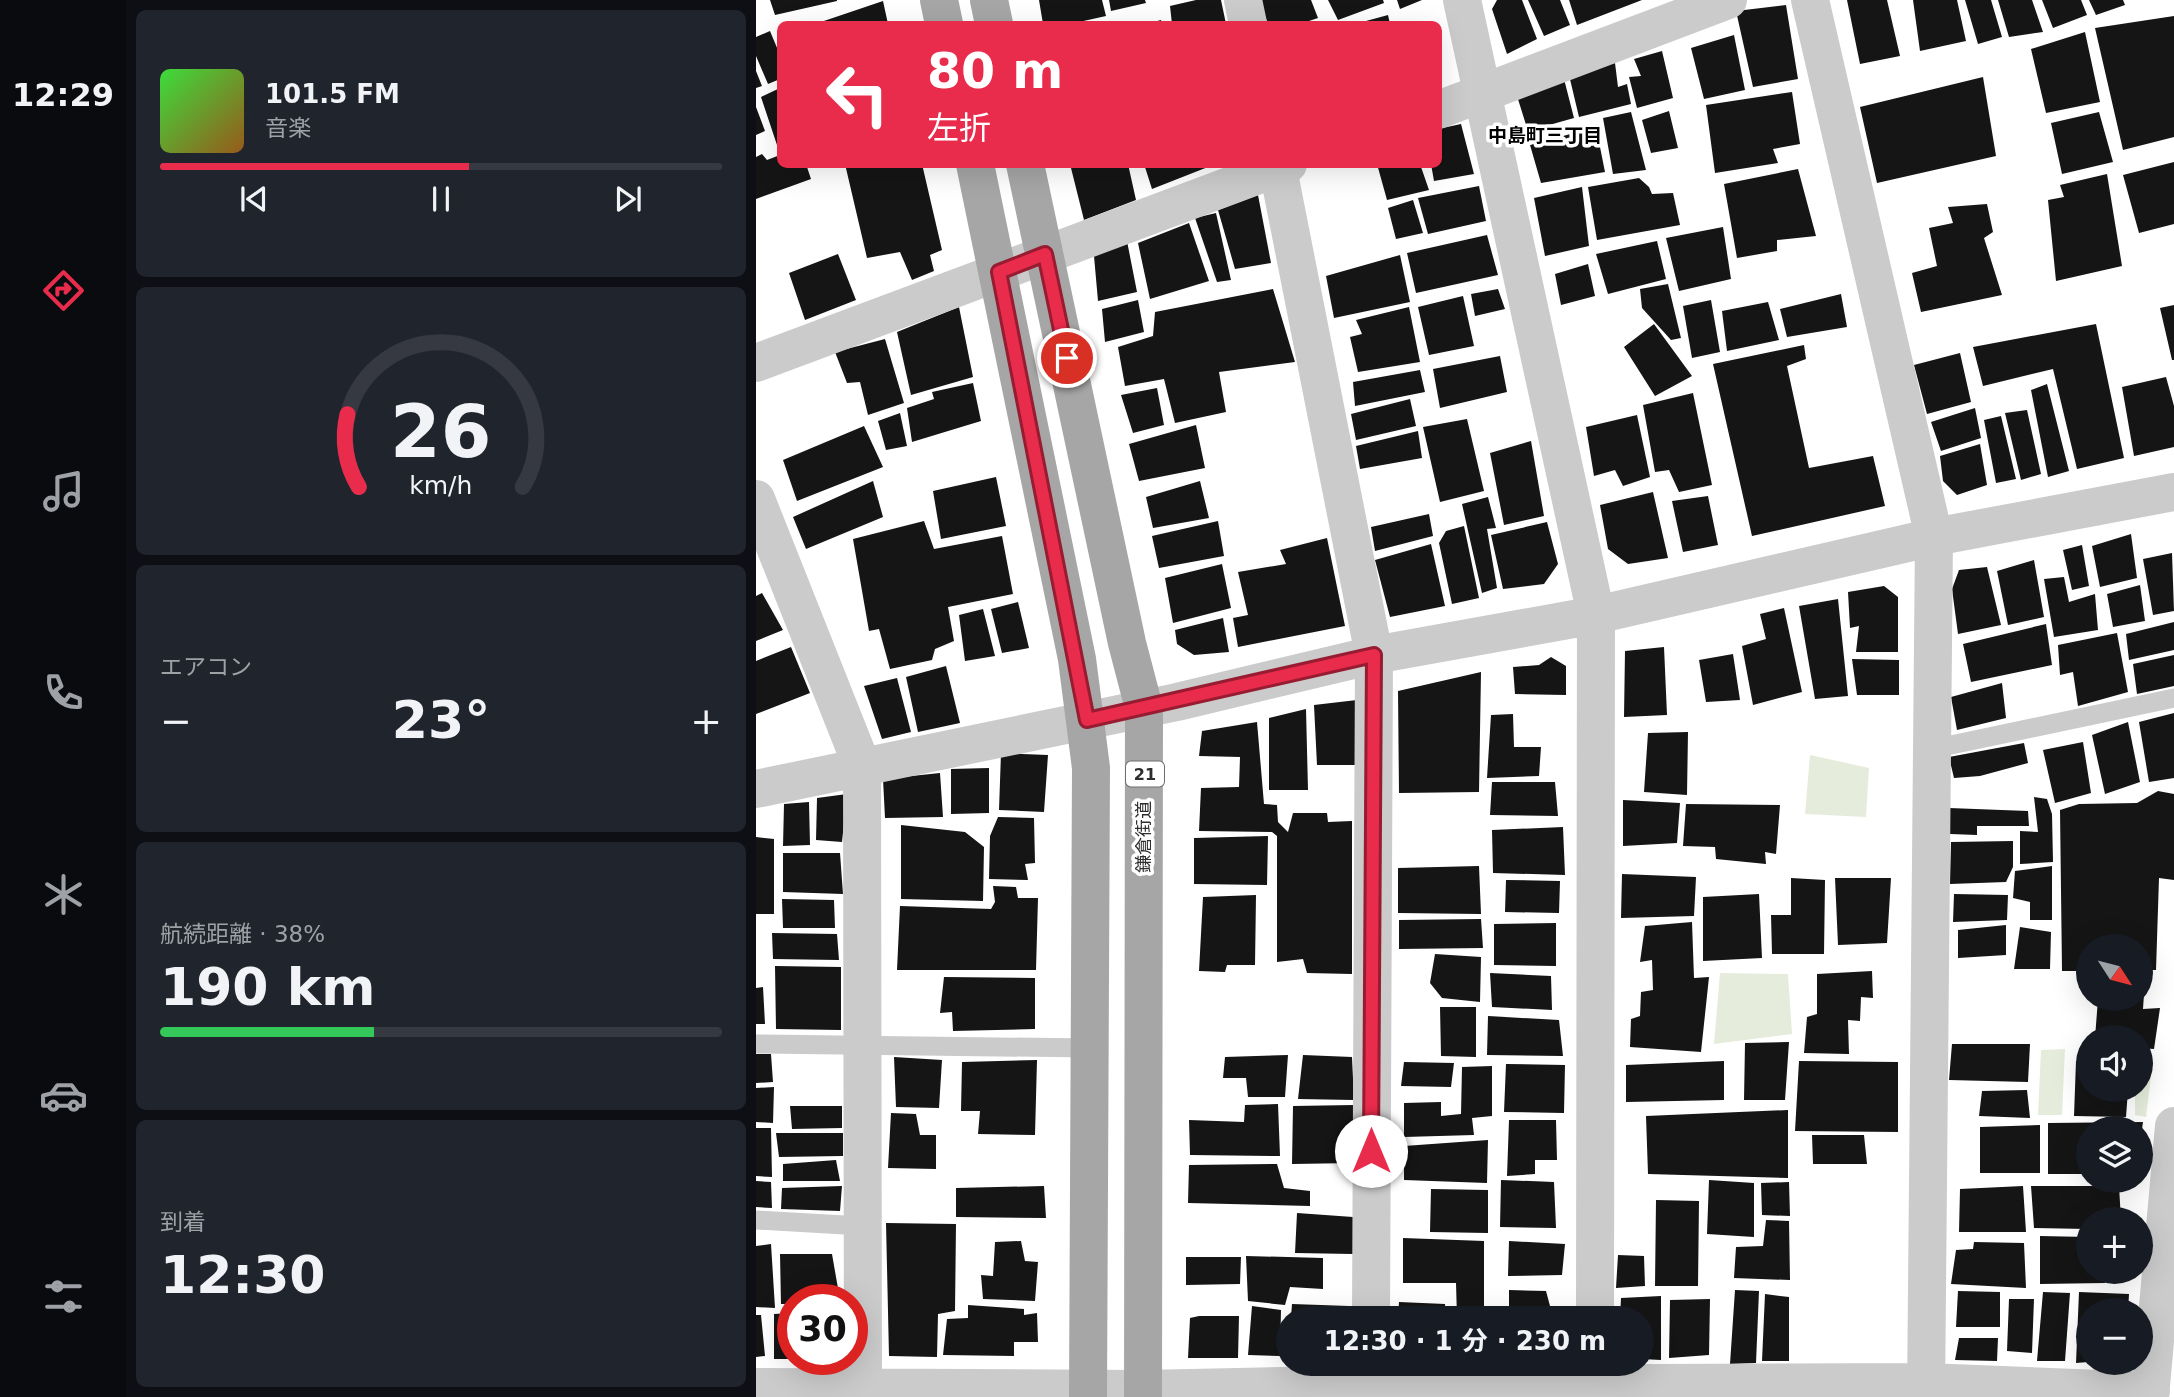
<!DOCTYPE html>
<html lang="ja">
<meta charset="utf-8">
<style>
:root{--surface:#171b24;--page:#20242c;--text:#f1f3f6;--muted:#9ea1a6;--line:#363941;--accent:#e92b4c}
body{margin:0;font-family:"DejaVu Sans","Noto Sans JP",sans-serif;background:var(--page);color:var(--text);height:100vh;display:flex;flex-direction:column;font-size:26px;white-space:nowrap}
*{box-sizing:border-box;margin:0}
p{font-size:23px;color:var(--muted)}
.icon{flex:none;width:38px;height:38px;fill:none;stroke:currentColor;stroke-width:2;stroke-linecap:round;stroke-linejoin:round}
.map{position:relative;flex:1;overflow:hidden}
.drawer{display:flex;flex-direction:column;gap:10px;padding:10px;background:#0d0f14;width:630px}
.drawer>*{flex:none}
.hud{position:absolute;left:21px;top:21px;width:665px;height:147px;border-radius:10px;box-shadow:0 7px 28px #0002;background:#e92b4c;color:#fff;overflow:hidden}
.needle{width:46px;rotate:126deg}
.fabs{position:absolute;left:1320px;top:934px;display:grid;gap:14px}
.fabs a{display:grid;place-items:center;width:77px;height:77px;border-radius:50%;background:var(--surface);box-shadow:0 7px 28px #0002;font-size:35px}
.speed{position:absolute;left:21px;top:1284px;display:flex;gap:14px;font-size:35px;font-weight:700;text-align:center}
.speed>*{display:grid;place-content:center;width:91px;height:91px;border-radius:50%;background:var(--surface);box-shadow:0 7px 28px #0002;line-height:1}
.speed .limit{border:10px solid #d22;background:#fff;color:#111}
.pin{position:absolute;display:grid;place-items:center;width:60px;height:60px;color:#fff;margin:-30px;border:4px solid #fff;border-radius:50%;box-shadow:0 2px 7px #0007}
.me{position:absolute;width:77px;margin:-38px;rotate:0deg;stroke-linejoin:round;filter:drop-shadow(0 0 5px #0008)}
.turn{display:flex;align-items:center;gap:24px;height:147px;padding:0 35px;font-size:32px}
.turn .icon{width:91px;height:91px;stroke-width:2.5}
.turn b{display:block;font-size:49px;line-height:60px}
.big{font-size:52px;font-weight:700;line-height:1.1}
.drawer .widget{flex:1;display:flex;flex-direction:column;justify-content:center;gap:10px;min-width:0;padding:0 24px;border-radius:10px;background:var(--page)}
.drawer .dial{align-items:center;gap:0}
.dial svg{height:182px;overflow:visible;fill:none;stroke:var(--line);stroke-width:7;stroke-linecap:round;text-anchor:middle}
.dial text{fill:var(--text);stroke:none}
.song{display:flex;align-items:center;gap:21px}
.cover{width:84px;height:84px;border-radius:10px;background:linear-gradient(135deg,hsl(120 70% 55%),hsl(30 70% 35%))}
.played{height:7px;border-radius:4px;background:linear-gradient(90deg,var(--accent) 55%,var(--line) 55%)}
.keys{display:flex;justify-content:space-around;direction:ltr}
.heat{display:flex;justify-content:space-between;align-items:center;font-size:38px;direction:ltr}
.charge{height:10px;border-radius:5px;background:linear-gradient(90deg,#34c759 38%,var(--line) 0)}
.trip{position:absolute;left:520px;top:1306px;width:378px;height:70px;border-radius:35px;background:var(--surface);box-shadow:0 7px 28px #0002;font-weight:700;line-height:70px;text-align:center}
main{display:flex;flex:1;min-height:0}
.dock{display:flex;flex-direction:column;width:126px;justify-content:space-around;align-items:center;background:#090b0e;color:var(--muted)}
.dock .icon{width:49px;height:49px}
.dock .on{color:var(--accent)}
.dock b{font-size:32px;color:var(--text)}
.map>svg:first-child{display:block}
.green{fill:#e5ecdb}
.building{fill:#151515}
.lines{fill:none;stroke-linecap:round;stroke-linejoin:round}
.lane{stroke:#cbcbcb;stroke-width:19}
.street{stroke:#cbcbcb;stroke-width:38}
.primary{stroke:#a6a6a6;stroke-width:38}
.route-casing{stroke:#971c31;stroke-width:18}
.route{stroke:#e92b4c;stroke-width:12}
.labels{text-anchor:middle;stroke-width:7;stroke-linejoin:round;paint-order:stroke}
.shield{fill:#fff;stroke:#6d6d6d;stroke-width:2}
.shield-label{font-size:16px;font-weight:bold;fill:#2e2e2e}
.street-label{font-size:18px;fill:#2e2e2e;stroke:#fff}
.neighbourhood-label{font-size:19px;font-weight:bold;fill:#000;stroke:#fff}
</style>
<main>
<nav class="dock">
<b>12:29</b>
<svg class="icon on" aria-label="directions" viewBox="0 0 24 24"><path d="M12 3l9 9-9 9-9-9zM9 14v-3h6M13 9l2 2-2 2"/></svg>
<svg class="icon" aria-label="music" viewBox="0 0 24 24"><path d="M9 18V5l10-2v13"/><circle cx="6" cy="18" r="3"/><circle cx="16" cy="16" r="3"/></svg>
<svg class="icon" aria-label="phone" viewBox="0 0 24 24"><path d="M5 4h4l2 5-3 2q2 4 5 5l2-3 5 2v4C11 20 4 13 5 4z"/></svg>
<svg class="icon" aria-label="climate" viewBox="0 0 24 24"><path d="M12 3v18M4 7l16 10M4 17L20 7"/></svg>
<svg class="icon" aria-label="car" viewBox="0 0 24 24"><path d="M5 17H2v-5l4-1 3-4h7l3 4 3 1v5h-3M9 17h6M6 11h13"/><circle cx="7" cy="17" r="2"/><circle cx="17" cy="17" r="2"/></svg>
<svg class="icon" aria-label="filters" viewBox="0 0 24 24"><path d="M4 7h16M4 17h16"/><circle cx="9" cy="7" r="2"/><circle cx="15" cy="17" r="2"/></svg>
</nav>
<section class="drawer">
<div class="widget">
<div class="song"><i class="cover"></i><div><b>101.5 FM</b><p>音楽</p></div></div>
<div class="played"></div>
<div class="keys"><svg class="icon" aria-label="previous" viewBox="0 0 24 24"><path d="M18 5L8 12l10 7zM5 5v14"/></svg><svg class="icon" aria-label="pause" viewBox="0 0 24 24"><path d="M8 5v14M16 5v14"/></svg><svg class="icon" aria-label="next" viewBox="0 0 24 24"><path d="M6 5l10 7-10 7zM19 5v14"/></svg></div>
</div>
<div class="widget dial"><svg viewBox="0 0 100 80">
<path d="M14 69A42 42 0 1 1 86 69"/>
<path d="M14 69A42 42 0 0 1 9 37" stroke="#e92b4c"/>
<text x="50" y="56" font-size="32" font-weight="700">26</text>
<text x="50" y="72" font-size="11">km/h</text>
</svg></div>
<div class="widget"><p>エアコン</p>
<div class="heat"><a>−</a><b class="big">23°</b><a>+</a></div>
</div>
<div class="widget"><p>航続距離 · 38%</p><b class="big">190 km</b><div class="charge"></div></div>
<div class="widget"><p>到着</p><b class="big">12:30</b></div>
</section>
<div class="map">
<svg width="1418" height="1397" viewBox="0 0 1418 1397">
<rect width="100%" height="100%" fill="#fff"/>
<path class="green" d="M1054 755 1113 768 1110 817 1049 814Z
M964 973 1032 974 1036 1034 958 1044Z
M1309 1049 1306 1115H1282L1285 1050Z
M1384 1058 1397 1059 1390 1117 1379 1115V1090H1384Z"/>
<path class="building" d="M14 0H81V1L19 15Z
M283 0H346L350 16 314 24H287Z
M353 0H389L390 3 355 11Z
M440 0H465L470 24H416L414 6Z
M503 0H555L562 18 544 24H512Z
M572 0H627L628 3 582 20Z
M641 0H666L644 9Z
M741 0H766L781 39 751 54 736 9Z
M772 0H804L814 25 788 36Z
M813 0H886L821 25Z
M1091 0H1131L1144 56 1104 64Z
M1157 0H1201L1210 41 1164 51Z
M1209 0H1235L1246 37 1222 44Z
M1242 0H1276L1287 32 1253 37Z
M1286 0H1325L1331 15 1297 28Z
M1333 0H1367L1369 5 1340 15Z
M127 1 132 24H59Z
M1030 5 1042 79 997 87 980 11Z
M632 15 634 24H599Z
M1418 16V137L1367 150 1339 28Z
M405 20 406 24H390Z
M14 31 24 55V79L12 84 0 56V37Z
M1329 32 1344 102 1290 113 1275 49Z
M978 35 989 90 948 99 935 48Z
M906 51 917 98 881 108 873 77 885 76 878 59Z
M859 63 862 87 871 84 875 104 823 117 813 75Z
M0 71 6 86 0 88Z
M1227 77 1240 156 1121 183 1104 107Z
M808 79 818 118 772 131 761 96Z
M24 88V147L22 148 5 97Z
M1036 92 1044 144 1017 149 1022 163 959 173 950 105Z
M0 107 9 131 0 135Z
M913 111 922 148 895 153 886 120Z
M875 112 890 170 857 174 847 118Z
M1343 112 1357 162 1306 174 1295 123Z
M705 124 718 174 678 181 675 164H682V129Z
M840 127 849 172 785 183 774 145Z
M6 154 11 160 24 155V164H50L55 179 0 199V157Z
M1418 162V224L1383 233 1367 175Z
M89 164H166L186 250 174 255 178 271 156 280 144 252 111 258Z
M314 164H372L380 200 328 220Z
M388 164H457V165L396 189Z
M621 164H664L673 190 631 200Z
M1042 169 1060 236 1021 240V251L981 258 968 184Z
M1351 174 1366 266 1300 281 1292 200 1308 197 1304 185Z
M883 178 893 187 896 194 917 193 924 225 841 240 832 187Z
M723 186 730 221 672 234 662 198Z
M826 187 833 246 789 256 778 198Z
M502 195 515 263 479 269 462 210Z
M657 200 667 233 640 239 632 208Z
M1231 204 1237 232 1228 238 1246 295 1165 312 1156 273 1181 266 1173 228 1197 223 1192 207Z
M460 213 475 280 461 282 439 218Z
M433 223 453 281 394 299 382 243Z
M967 227 975 279 923 291 910 238Z
M731 235 742 275 660 293 651 253Z
M371 241 381 292 342 301 338 256Z
M901 241 910 279 852 294 840 254Z
M82 254 100 300 49 320 33 273Z
M644 255 654 302 578 318 570 276Z
M832 264 839 296 805 305 799 274Z
M912 284 925 338 915 340 886 308 884 289Z
M517 289 539 362 463 372 470 412 419 423 408 379 369 386 362 347 397 336 399 312Z
M742 289 749 309 719 316 715 294Z
M1085 294 1091 327 1031 337 1024 309Z
M707 296 718 346 673 355 662 307Z
M382 300 388 332 349 342 346 309Z
M955 300 964 352 936 358 927 306Z
M1012 302 1023 340 971 351 966 311Z
M1418 305V360H1416L1404 308Z
M203 307 217 377 155 395 141 332Z
M653 307 664 362 602 372 594 337 606 334 600 320Z
M898 324 936 376 899 396 868 347Z
M1340 324 1368 458 1321 469 1297 369 1227 386 1217 347Z
M129 339 148 403 112 415 104 382 91 383 79 352Z
M1048 345 1050 359 1031 366 1053 468 1117 456 1129 506 996 536 957 364Z
M1204 353 1215 402 1171 414 1158 365Z
M744 356 751 392 684 408 677 369Z
M664 370 669 392 599 406 597 382Z
M1410 377 1418 406V447L1378 456 1366 387Z
M217 383 225 421 156 442 151 408 178 399 176 392Z
M1291 384 1313 471 1292 477 1275 390Z
M401 388 408 425 377 433 365 395Z
M937 393 956 485 923 492 913 470 899 472 887 405Z
M654 399 660 426 600 440 595 414Z
M1219 408 1225 438 1185 451 1175 422Z
M1271 410 1285 474 1265 480 1249 413Z
M144 413 151 446 130 450 122 421Z
M881 415 894 477 867 486 859 470 838 476 830 427Z
M1245 416 1260 479 1240 483 1228 420Z
M711 419 728 491 684 502 667 427Z
M440 425 449 468 383 481 373 444Z
M108 426 127 467 41 501 27 460Z
M662 431 666 458 604 469 600 446Z
M775 441 788 516 748 525 734 453Z
M1224 444 1231 485 1201 495 1187 481 1184 456Z
M240 477 250 526 185 539 177 491Z
M117 481 127 517 50 549 37 517Z
M444 481 453 518 397 528 390 497Z
M897 492 912 558 872 564 852 549 844 505Z
M952 496 962 545 927 552 916 501Z
M732 497 740 528 731 529 741 588 726 593 706 504Z
M673 514 677 536 619 551 615 527Z
M168 521 178 549 246 536 257 594 192 607 198 641 179 649 176 660 134 669 123 629 113 631 97 539Z
M462 521 468 556 403 568 396 536Z
M791 522 802 564 788 584 747 589 735 535Z
M708 526 723 598 696 604 683 543 690 531Z
M1375 534 1381 578 1344 587 1336 546Z
M571 538 589 626 482 647 477 618 492 615 482 572 530 564 524 550Z
M675 544 689 606 634 617 619 560Z
M1326 545 1333 586 1316 590 1307 550Z
M1416 553 1418 611 1397 615 1387 559Z
M1278 560 1288 617 1252 625 1241 571Z
M466 564 475 608 417 623 409 578Z
M1231 567 1245 625 1202 634 1196 589 1203 570Z
M1308 577 1313 602 1339 594 1342 630 1298 637 1288 579Z
M1384 585 1389 621 1357 627 1351 594Z
M1128 586 1142 597V652H1100L1103 626 1094 628 1092 592Z
M6 593 27 630 0 641V596Z
M1082 599 1092 696 1059 699 1043 606Z
M262 602 273 648 246 653 235 609Z
M1028 608 1046 692 997 705 986 646 1010 639 1004 614Z
M227 609 239 656 209 661 203 615Z
M467 618 473 652 438 655 421 644 419 630Z
M1418 622V650L1373 660 1370 634Z
M1290 624 1296 665 1215 682 1207 644Z
M1361 633 1372 692 1322 706 1317 672 1304 675 1302 645Z
M35 647 54 693 0 714V661Z
M908 647 911 715 868 717 869 651Z
M977 654 984 700 950 702 943 660Z
M1418 655V686L1381 694 1377 664Z
M795 657 810 666V695L759 694 757 667 783 665Z
M1096 659 1143 660V695H1101Z
M190 666 204 723 162 732 150 677Z
M725 672 723 792 643 793 642 691Z
M141 678 155 732 126 739 108 686Z
M1246 683 1250 718 1201 730 1195 697Z
M601 700 600 765H561L558 705Z
M550 709 552 790H513V718Z
M1418 713V778L1393 782 1383 722Z
M757 714 758 747H785L783 776 731 778 735 715Z
M501 722 508 804 521 805 522 822 532 832 537 813H571L572 822 596 821V974L551 973 547 959 521 962V836L516 832 443 831 445 788 483 787 484 757 443 756 446 731Z
M1372 722 1384 782 1349 794 1336 735Z
M932 732 931 795 888 792 892 733Z
M1327 742 1335 793 1299 803 1287 750Z
M1268 743 1272 763 1224 776 1198 778 1193 757Z
M245 753 292 755 288 812 243 810Z
M233 768V813L195 814V769Z
M184 773 187 817 129 818 127 779Z
M736 782H799L802 816 734 815Z
M1402 791 1418 794V880L1403 878 1400 970H1384V947H1332V971H1306L1304 810 1323 804 1381 803Z
M91 794 86 842 60 840 61 798Z
M1278 797 1291 799 1296 814 1297 862 1264 864V831L1282 832Z
M867 800 924 803 921 843 867 846Z
M53 802 54 845 27 846 28 804Z
M930 804 1024 805 1020 854 1009 852 1010 864 960 859 959 847 927 846Z
M1193 808 1272 811 1273 826H1221V835L1194 834Z
M242 817 278 818 279 863 269 864 272 880 233 879 234 836Z
M145 825 209 832 228 847 227 901 145 899Z
M807 827 809 875 737 873 736 830Z
M512 836 511 885 438 884V838Z
M0 837 18 839V914H0Z
M1257 841V867L1250 882 1194 884 1195 842Z
M27 853H84L87 894 27 892Z
M723 866 725 914 642 913V868Z
M1296 866V920H1274V902L1257 898 1259 871Z
M866 874 940 877 938 916 865 918Z
M1035 878 1069 880 1068 954H1016L1015 915H1035Z
M1079 878H1135L1131 943 1082 945Z
M750 880 804 881 803 913 749 912Z
M237 886 260 887 262 898H282L280 970H141L144 906 235 909 239 902Z
M1003 894 1006 958 947 961V897Z
M1198 894 1252 895 1251 920 1197 922Z
M500 895 499 965H471L469 972 443 971 447 897Z
M26 899 78 900 79 928H27Z
M725 919 727 948 643 949V920Z
M936 922 938 978 953 977 945 1052 874 1047 875 1019 884 1016 885 992 897 990 896 960 884 962 889 926Z
M800 923V966L738 965V924Z
M1250 925V955L1202 958V930Z
M1264 927 1295 932 1294 969H1258Z
M16 933 81 934 83 960 17 959Z
M679 954 725 957 724 1002 686 998 674 983Z
M19 966 85 967V1030L20 1029Z
M1116 971 1117 998 1105 997 1104 1021 1092 1020 1093 1054 1048 1053 1051 1017 1061 1014V974Z
M734 973 795 976 796 1010 736 1007Z
M188 977 279 978V1029L197 1031 196 1012 184 1013Z
M7 987 9 1024H0V988Z
M1384 994H1388L1387 1009 1404 1008 1398 1049 1384 1048V1038H1339L1342 999H1384Z
M684 1007H720V1057L685 1056Z
M732 1016 803 1020 807 1056 731 1055Z
M1033 1042 1029 1100H988L989 1043Z
M1196 1044H1274L1272 1082 1193 1080Z
M0 1054H15L17 1082 0 1083Z
M532 1055 529 1097H492L490 1078H467L469 1057Z
M547 1055 596 1057 598 1100 542 1099Z
M138 1057 186 1060 183 1108 140 1107Z
M281 1060 279 1135 222 1134 224 1111H205L206 1062Z
M968 1061V1100L870 1102V1065Z
M1043 1061 1142 1062V1132L1039 1131Z
M1320 1061H1332V1090H1372L1370 1117 1318 1116Z
M648 1062 698 1063 695 1087 645 1086Z
M750 1064 809 1065 808 1113 748 1112Z
M736 1066V1116L716 1118 718 1135 648 1137V1103L685 1102V1116L705 1114 706 1067Z
M18 1087 17 1123 0 1122V1088Z
M1271 1090 1274 1118 1223 1116 1226 1091Z
M522 1104 524 1156 434 1155 433 1120 488 1122 489 1105Z
M598 1105V1163L536 1164 537 1106Z
M34 1106H86V1128L36 1129Z
M1032 1110V1178L892 1174 890 1116Z
M135 1113 160 1114 164 1135H180V1169L132 1168Z
M753 1120H800L801 1160H779V1174L751 1176Z
M1387 1122 1386 1129H1332V1174H1292V1123Z
M1284 1125V1173H1224V1127Z
M0 1128H15L16 1177 0 1176Z
M20 1133H87V1156L23 1157Z
M1056 1135H1108L1111 1164H1057Z
M732 1140 731 1183 648 1180V1146Z
M80 1160 84 1181H27V1164Z
M521 1164 528 1188 554 1191V1206L432 1203 433 1165Z
M745 1180 798 1182 800 1228 744 1227Z
M953 1180 998 1183V1237L951 1234Z
M0 1181 15 1182 16 1208 0 1207Z
M1033 1182 1034 1216 1006 1215 1005 1183Z
M86 1186 84 1211 25 1209 26 1188Z
M288 1186 290 1218 200 1217V1188Z
M1267 1186 1270 1232H1203L1204 1189Z
M1275 1186H1363L1365 1220H1332V1229L1278 1228Z
M675 1189 732 1190V1233L674 1232Z
M900 1200 943 1201 942 1286H899Z
M541 1213 597 1217V1254L539 1253Z
M1010 1220 1033 1221 1034 1280 978 1278 980 1247 1007 1246Z
M130 1223 200 1224 199 1311 182 1314 181 1357 133 1356Z
M1284 1236 1332 1237V1272H1349V1283L1284 1284Z
M647 1238 728 1241V1318H701L700 1283H647Z
M265 1241 269 1261 282 1262 279 1301 227 1299 225 1275 237 1276 239 1242Z
M753 1241 809 1244 806 1275 752 1276Z
M1218 1242 1268 1243 1270 1288 1195 1284 1200 1250 1217 1249Z
M15 1244 19 1308 0 1307V1246Z
M24 1254H76L84 1300H37V1304H25Z
M862 1255 888 1256 889 1286 860 1288Z
M490 1256 567 1258V1289L534 1287 529 1305 492 1301Z
M430 1257H485L484 1284 430 1285Z
M753 1290 790 1291 794 1306H810L811 1318H753Z
M979 1290 1003 1291 1000 1363 974 1364Z
M1202 1291 1244 1292V1327H1200Z
M1287 1292 1314 1293 1309 1361H1281Z
M1323 1292 1373 1294 1372 1311H1332V1362L1320 1363Z
M1009 1294 1033 1297V1361H1006Z
M905 1296V1360L886 1359V1318H864L865 1298Z
M954 1299 953 1355 913 1358 914 1300Z
M1253 1299H1278L1276 1353 1251 1351Z
M643 1302 689 1304 690 1318H642Z
M536 1304 593 1306 594 1318H535Z
M212 1305 268 1309V1315L281 1313 282 1342H258V1356L187 1355 191 1319 212 1318Z
M496 1306 525 1310 524 1356 492 1355Z
M37 1313V1359H18V1314Z
M0 1315H5L9 1356 0 1357Z
M443 1316H483L482 1358H432L434 1318Z
M1203 1338H1242L1241 1361 1199 1360Z"/>
<g class="lines">
<path class="lane" d="M1176 749 1418 698
M0 1044 335 1048
M0 1220 106 1226"/>
<path class="street" d="M487 0 492 24
M706 0 840 615 839 1318
M1054 0 1178 537 1170 1397
M682 110 972 0
M521 164 618 655 615 1318
M0 363 532 164
M0 499 106 766 107 1397
M0 789 421 702 618 655 840 615 1178 537 1418 492
M0 1387 387 1389 616 1384 1170 1382 1395 1391
M1394 1397 1418 1126"/>
<path class="primary" d="M183 0 188 24
M233 0 238 24
M219 164 321 659 335 768 332 1397
M269 164 371 643 388 708 387 1397"/>
</g>
<g class="lines">
<g class="route-casing">
<path id="route" d="M311 358 289 254 243 272 331 720 618 655 615 1151"/>
</g>
<use href="#route" class="route"/>
</g>
<g class="labels">
<rect class="shield" x="370" y="761.5" width="38" height="25" rx="5"/>
<g class="shield-label">
<text x="389" y="780">21</text>
</g>
<g class="street-label">
<text transform="translate(388 837) rotate(-90)" y="6">鎌倉街道</text>
</g>
<g class="neighbourhood-label">
<text x="789" y="142">中島町三丁目</text>
</g>
</g>
</svg>
<div class="fabs">
<a><svg class="needle" viewBox="-14 -14 28 28"><path d="M0-13l5 13h-10z" fill="#e53935"/><path d="M0 13l5-13h-10z" fill="#9ea1a6"/></svg></a>
<a><svg class="icon" aria-label="sound" viewBox="0 0 24 24"><path d="M4 9h4l5-4v14l-5-4H4zM17 9q2 3 0 6"/></svg></a>
<a><svg class="icon" aria-label="layers" viewBox="0 0 24 24"><path d="M12 4l9 5-9 5-9-5zM3 14l9 5 9-5"/></svg></a>
<a>+</a>
<a>−</a>
</div>
<div class="speed"><div class="limit">30</div></div>
<div class="pin" style="left:311px;top:358px;background:#d93025"><svg class="icon" aria-label="arrive" viewBox="0 0 24 24"><path d="M6 21V4h12l-3 4 3 4H6"/></svg></div>
<svg class="me" style="left:615px;top:1151px" viewBox="-20 -20 40 40"><circle r="19" fill="#fff"/><path d="M0-13L10 11 0 6-10 11z" fill="#e92b4c"/></svg>
<div class="trip">12:30 · 1 分 · 230 m</div>
<div class="hud">
<div class="turn"><svg class="icon" aria-label="left" viewBox="0 0 24 24"><path d="M17 20v-9H6M10 6l-5 5 5 5"/></svg><div><b>80 m</b>左折</div></div>
</div>
</div>
</main>
